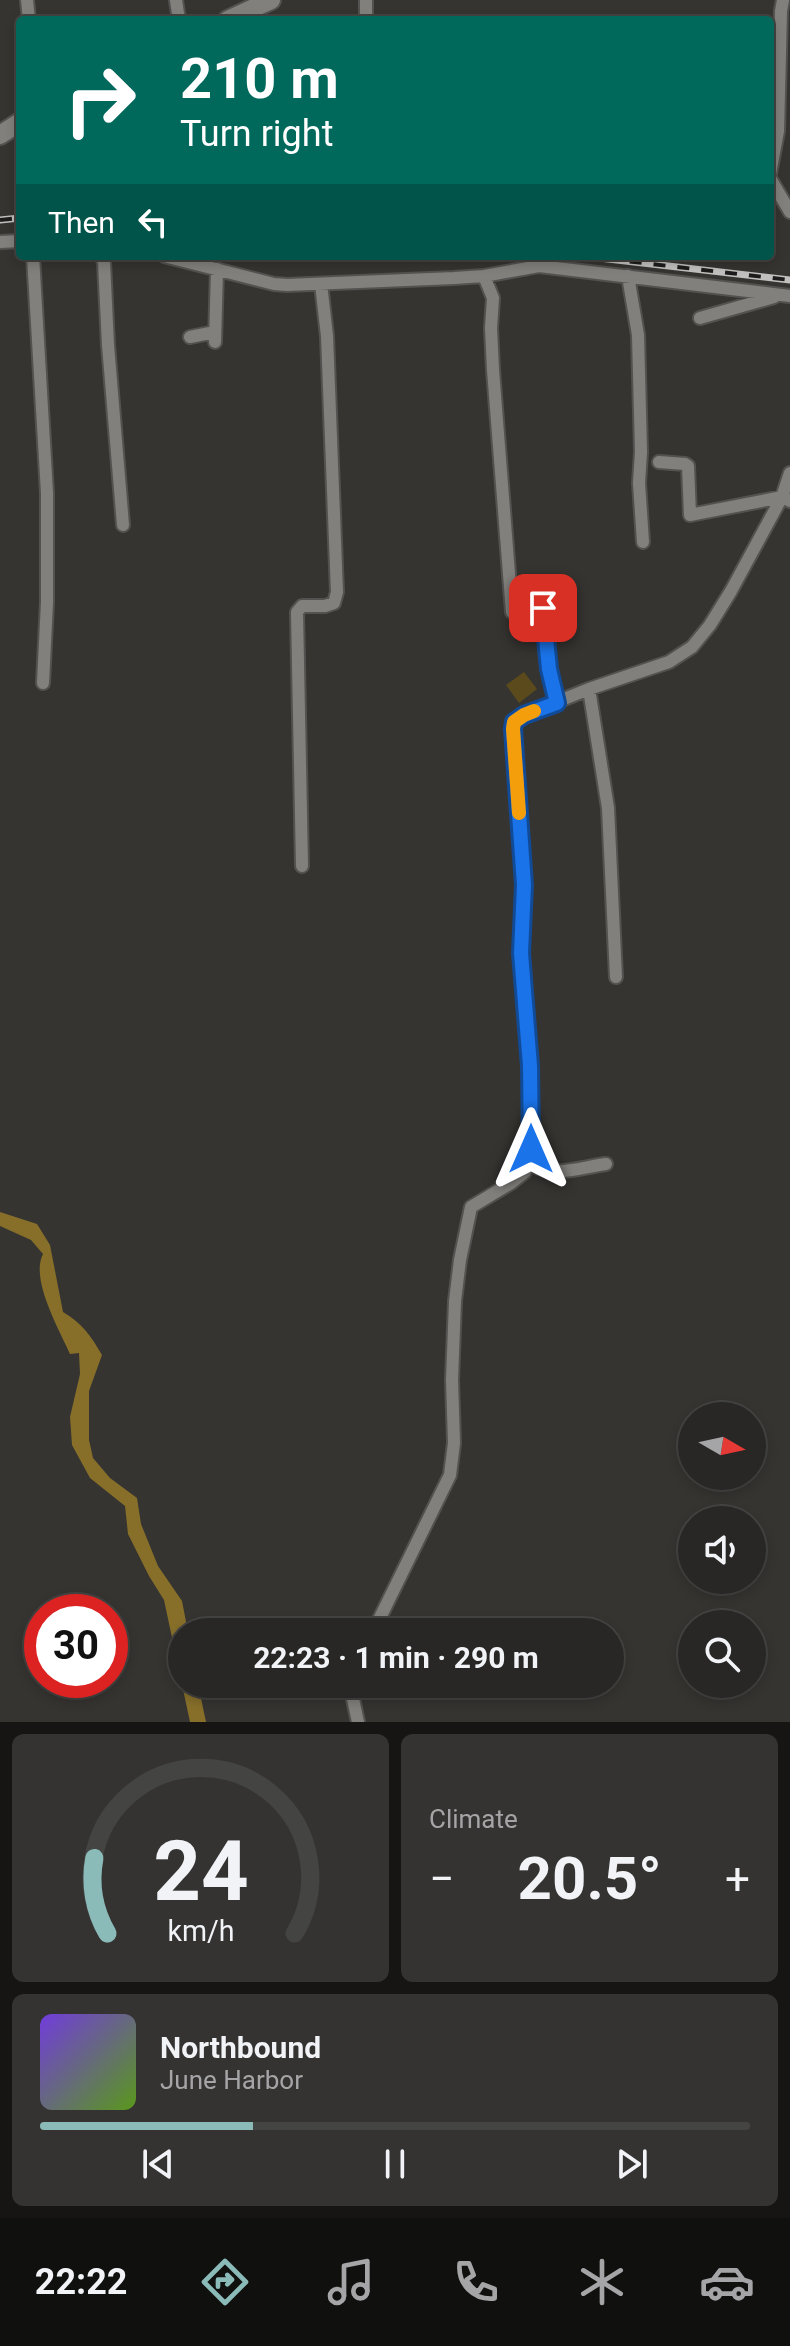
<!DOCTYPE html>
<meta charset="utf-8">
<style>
:root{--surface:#282725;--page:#343332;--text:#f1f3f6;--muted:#a5a5a7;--line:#444442;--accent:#8bbbb9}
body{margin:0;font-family:Roboto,sans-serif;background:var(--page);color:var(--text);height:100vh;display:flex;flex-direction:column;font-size:30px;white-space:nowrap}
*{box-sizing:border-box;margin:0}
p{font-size:26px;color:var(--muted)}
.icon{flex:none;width:44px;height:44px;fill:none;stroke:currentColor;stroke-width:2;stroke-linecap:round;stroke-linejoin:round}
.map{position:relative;height:1722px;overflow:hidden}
.side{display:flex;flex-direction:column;gap:12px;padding:12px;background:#161514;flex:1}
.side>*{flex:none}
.top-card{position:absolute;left:16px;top:16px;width:758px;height:244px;border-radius:8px;box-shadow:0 4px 12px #0003,0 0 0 2px var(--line);background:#00695c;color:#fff;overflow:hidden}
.needle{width:52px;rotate:99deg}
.tools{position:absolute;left:678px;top:1402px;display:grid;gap:16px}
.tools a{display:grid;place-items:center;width:88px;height:88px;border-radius:50%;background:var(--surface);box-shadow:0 4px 12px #0003,0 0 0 2px var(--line);font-size:40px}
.speed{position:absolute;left:24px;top:1594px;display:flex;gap:16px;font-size:40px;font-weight:700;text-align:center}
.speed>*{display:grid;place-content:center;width:104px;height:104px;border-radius:50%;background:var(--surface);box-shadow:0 4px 12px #0003,0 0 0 2px var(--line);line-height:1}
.speed .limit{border:12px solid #d22;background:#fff;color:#111}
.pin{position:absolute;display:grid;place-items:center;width:68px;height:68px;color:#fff;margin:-34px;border-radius:16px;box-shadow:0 4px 12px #0006}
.me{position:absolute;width:88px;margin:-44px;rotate:0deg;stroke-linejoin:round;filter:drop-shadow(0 0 6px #0008)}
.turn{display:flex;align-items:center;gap:28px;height:168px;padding:0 32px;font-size:36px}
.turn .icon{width:104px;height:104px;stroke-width:2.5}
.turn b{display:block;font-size:56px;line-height:68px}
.then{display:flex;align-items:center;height:76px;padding:0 32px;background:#0003;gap:16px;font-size:30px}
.big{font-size:60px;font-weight:700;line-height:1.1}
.side .widget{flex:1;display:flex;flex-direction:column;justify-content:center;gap:12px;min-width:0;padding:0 28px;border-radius:12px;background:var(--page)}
.side .dial{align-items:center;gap:0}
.dial svg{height:208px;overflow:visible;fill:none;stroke:var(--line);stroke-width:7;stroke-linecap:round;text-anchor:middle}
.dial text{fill:var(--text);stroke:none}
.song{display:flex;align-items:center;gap:24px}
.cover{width:96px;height:96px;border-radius:12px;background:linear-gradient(135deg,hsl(260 70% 55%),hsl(90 70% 35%))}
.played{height:8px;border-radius:4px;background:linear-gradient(90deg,var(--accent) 30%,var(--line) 30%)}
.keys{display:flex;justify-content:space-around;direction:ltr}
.heat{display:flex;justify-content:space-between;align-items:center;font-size:44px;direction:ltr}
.side .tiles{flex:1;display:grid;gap:12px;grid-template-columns:1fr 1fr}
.widget:last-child{grid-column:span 2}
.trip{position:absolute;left:168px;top:1618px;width:456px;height:80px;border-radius:40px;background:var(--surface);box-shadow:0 4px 12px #0003,0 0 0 2px var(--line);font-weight:700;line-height:80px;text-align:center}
.dock{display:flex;height:128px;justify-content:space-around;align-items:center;background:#10100f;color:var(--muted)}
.dock .icon{width:56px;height:56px}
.dock .on{color:var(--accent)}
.dock b{font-size:36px;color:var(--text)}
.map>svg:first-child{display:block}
.water{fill:#876f2a}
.building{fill:#5b4a1b}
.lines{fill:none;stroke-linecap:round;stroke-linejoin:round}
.minor-casing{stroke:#535250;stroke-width:16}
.secondary-casing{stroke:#535250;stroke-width:22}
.minor{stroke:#82807d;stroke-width:12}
.secondary{stroke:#82807d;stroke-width:18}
.rail-casing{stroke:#c1c0be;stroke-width:7}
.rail{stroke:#1d1c1b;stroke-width:4;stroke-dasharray:12;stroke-linecap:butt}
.route-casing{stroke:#114b97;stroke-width:20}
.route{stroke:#1a73e8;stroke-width:14}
.slow{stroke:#f59e0b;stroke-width:14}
</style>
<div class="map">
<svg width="790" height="1722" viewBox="0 0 790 1722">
<rect width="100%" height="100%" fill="#353431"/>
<path class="water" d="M0 1212 37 1224 50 1245 63 1312C82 1323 91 1336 102 1355L89 1391V1440L93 1458 110 1478 137 1498 141 1524 158 1566 182 1601 188 1632H182V1684H198L206 1722H190L164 1600 149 1576 128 1534 125 1506 90 1478 72 1445 70 1417 80 1374 79 1353 70 1354C59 1329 30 1279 43 1254L31 1240 0 1226Z"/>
<path class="building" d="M524 672 537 689 519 703 506 685Z"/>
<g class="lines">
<g class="minor-casing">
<path id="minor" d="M27 0 29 20
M176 0 179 20
M366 0V20
M770 174 778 131 781 11 783 0
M770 178 790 212
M0 242 20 241
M33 256 47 493V602L43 683
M101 256 104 262 108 345 123 525
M164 256 274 284 287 285 454 278 484 276 539 266 790 296
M484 276 493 298 491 328 493 370 512 612 543 608 549 669 557 703
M628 276 638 335 641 452 639 483 643 542
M700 318 774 297
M190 337 215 332
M215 342 217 269
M659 462 685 464 688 466 690 515 782 497 790 501
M589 689 608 808 616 977
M302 866 297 612 302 606H325L334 603 337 592 327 336 321 284
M529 1164C556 1178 577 1168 606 1164
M373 1632 450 1475 454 1443 452 1380 455 1301 460 1260 471 1207 511 1183 525 1172 529 1164 531 1149 530 1066 521 953 524 885 514 757V722L524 715 589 689 669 662 692 647 710 625 731 591 782 497 790 473
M355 1684 353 1699 358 1722"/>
</g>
<g class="secondary-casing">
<path id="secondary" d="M228 20 271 0
M0 135 20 122"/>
</g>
<use href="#minor" class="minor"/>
<use href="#secondary" class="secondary"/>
<g class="rail-casing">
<path id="rail" d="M0 220 20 218
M582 256 790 280"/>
</g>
<use href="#rail" class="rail"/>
</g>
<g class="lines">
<g class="route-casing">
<path id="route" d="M531 1149 530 1066 521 953 524 885 513 729 514 722 524 715 557 703 549 669 543 608"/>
</g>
<use href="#route" class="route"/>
<path class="slow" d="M519 813 513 729 514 722 524 715 534 711"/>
</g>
</svg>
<div class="tools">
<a><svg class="needle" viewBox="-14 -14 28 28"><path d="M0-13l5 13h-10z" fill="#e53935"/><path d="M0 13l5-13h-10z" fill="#a5a5a7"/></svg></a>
<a><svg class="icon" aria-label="sound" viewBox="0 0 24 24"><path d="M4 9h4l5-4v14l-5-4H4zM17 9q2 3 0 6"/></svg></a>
<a><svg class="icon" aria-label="search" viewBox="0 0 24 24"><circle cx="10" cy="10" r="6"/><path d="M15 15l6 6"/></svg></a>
</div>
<div class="speed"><div class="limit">30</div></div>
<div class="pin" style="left:543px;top:608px;background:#d93025"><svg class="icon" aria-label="arrive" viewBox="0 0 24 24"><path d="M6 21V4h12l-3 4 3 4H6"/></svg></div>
<svg class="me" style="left:531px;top:1149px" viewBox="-20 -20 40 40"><path d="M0-17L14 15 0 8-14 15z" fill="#1a73e8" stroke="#fff" stroke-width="4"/></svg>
<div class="trip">22:23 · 1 min · 290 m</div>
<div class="top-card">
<div class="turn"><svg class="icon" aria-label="right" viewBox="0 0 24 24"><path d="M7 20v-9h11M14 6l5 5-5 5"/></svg><div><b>210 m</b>Turn right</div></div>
<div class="then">Then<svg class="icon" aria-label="left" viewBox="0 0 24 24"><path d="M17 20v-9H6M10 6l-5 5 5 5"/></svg></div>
</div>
</div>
<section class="side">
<div class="tiles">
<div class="widget dial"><svg viewBox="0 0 100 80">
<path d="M14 69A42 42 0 1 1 86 69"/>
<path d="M14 69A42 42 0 0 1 9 40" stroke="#8bbbb9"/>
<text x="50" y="56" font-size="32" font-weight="700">24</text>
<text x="50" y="72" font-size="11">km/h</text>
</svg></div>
<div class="widget"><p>Climate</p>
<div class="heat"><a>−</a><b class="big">20.5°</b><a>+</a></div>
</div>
<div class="widget">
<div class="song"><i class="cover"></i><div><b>Northbound</b><p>June Harbor</p></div></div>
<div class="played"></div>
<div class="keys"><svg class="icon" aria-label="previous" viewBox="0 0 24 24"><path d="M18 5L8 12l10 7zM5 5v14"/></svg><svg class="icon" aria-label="pause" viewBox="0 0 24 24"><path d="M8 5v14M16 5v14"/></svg><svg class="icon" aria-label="next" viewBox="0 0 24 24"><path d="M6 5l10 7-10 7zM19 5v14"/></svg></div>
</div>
</div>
</section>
<nav class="dock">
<b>22:22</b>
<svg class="icon on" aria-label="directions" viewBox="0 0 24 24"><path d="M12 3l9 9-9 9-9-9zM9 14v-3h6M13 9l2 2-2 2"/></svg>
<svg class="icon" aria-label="music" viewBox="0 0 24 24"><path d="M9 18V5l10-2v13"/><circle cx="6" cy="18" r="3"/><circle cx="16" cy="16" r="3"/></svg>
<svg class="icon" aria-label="phone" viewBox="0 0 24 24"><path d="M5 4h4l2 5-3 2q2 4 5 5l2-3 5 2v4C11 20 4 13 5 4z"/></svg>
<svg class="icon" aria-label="climate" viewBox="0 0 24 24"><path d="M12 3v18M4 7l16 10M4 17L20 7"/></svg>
<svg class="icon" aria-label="car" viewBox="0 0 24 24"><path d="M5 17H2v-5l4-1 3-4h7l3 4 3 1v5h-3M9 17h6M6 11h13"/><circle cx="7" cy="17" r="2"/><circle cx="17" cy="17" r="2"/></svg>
</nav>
